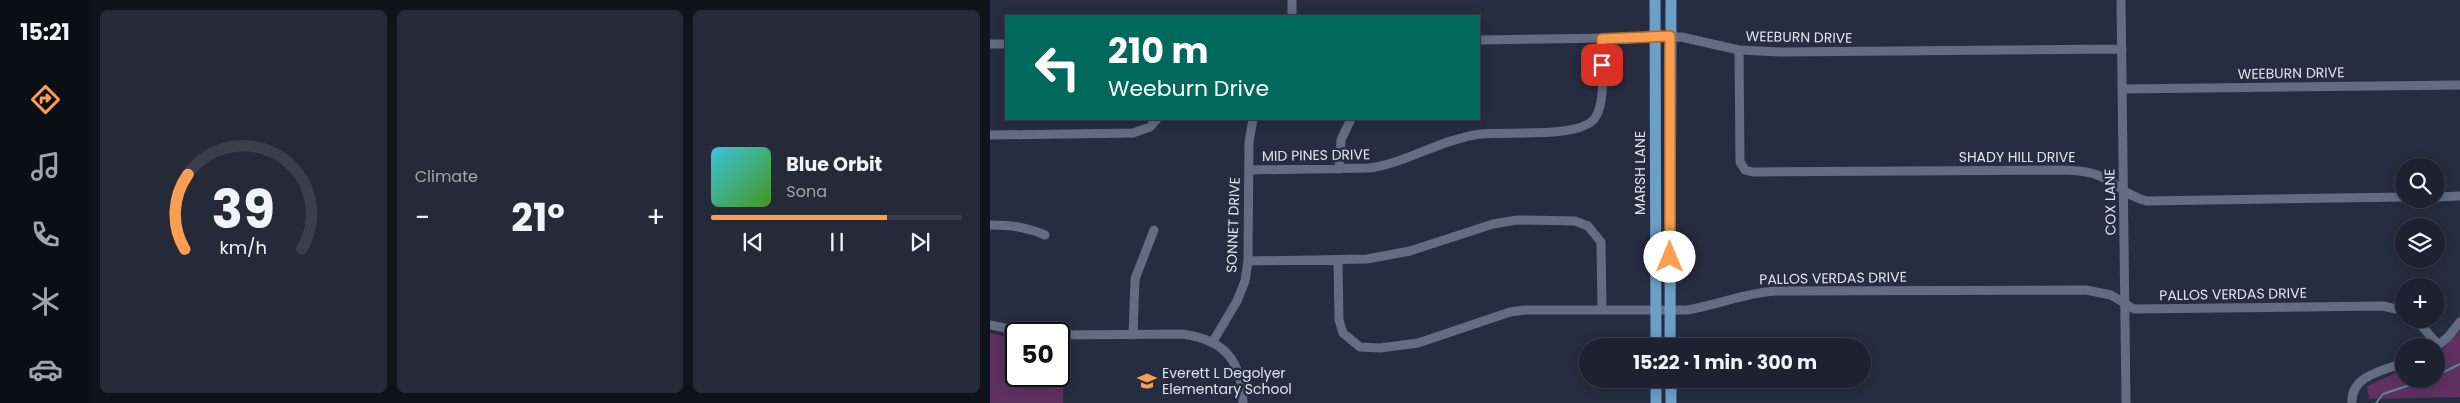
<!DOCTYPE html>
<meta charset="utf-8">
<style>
:root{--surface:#1c2230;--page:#252a38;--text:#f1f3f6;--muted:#a0a4ab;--line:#3a3f4c;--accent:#fc9e52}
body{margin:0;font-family:Poppins,sans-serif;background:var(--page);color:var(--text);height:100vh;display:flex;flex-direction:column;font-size:19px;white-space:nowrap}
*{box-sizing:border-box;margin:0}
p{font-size:16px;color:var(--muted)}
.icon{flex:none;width:28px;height:28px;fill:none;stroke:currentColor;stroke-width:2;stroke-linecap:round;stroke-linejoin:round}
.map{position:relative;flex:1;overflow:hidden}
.panel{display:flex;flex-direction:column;gap:10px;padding:10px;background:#0f131a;width:900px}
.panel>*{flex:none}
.hud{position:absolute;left:15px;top:15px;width:475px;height:105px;border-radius:0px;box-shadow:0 2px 12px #0003,0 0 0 1px var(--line);background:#00695c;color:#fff;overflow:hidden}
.buttons{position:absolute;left:1405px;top:158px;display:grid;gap:10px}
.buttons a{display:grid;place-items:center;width:50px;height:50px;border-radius:50%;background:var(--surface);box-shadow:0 2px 12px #0003,0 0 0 1px var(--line);font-size:25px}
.speed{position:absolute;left:15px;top:322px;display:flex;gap:10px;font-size:25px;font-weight:700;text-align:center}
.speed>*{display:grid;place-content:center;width:65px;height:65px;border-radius:50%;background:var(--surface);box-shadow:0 2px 12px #0003,0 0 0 1px var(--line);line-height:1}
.speed .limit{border:2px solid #111;border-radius:8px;background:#fff;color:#111}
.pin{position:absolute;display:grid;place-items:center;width:42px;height:42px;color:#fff;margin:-21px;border-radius:10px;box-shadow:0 2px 8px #0006}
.me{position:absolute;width:55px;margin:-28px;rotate:0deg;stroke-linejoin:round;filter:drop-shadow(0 0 4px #0008)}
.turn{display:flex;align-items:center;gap:18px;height:105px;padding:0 20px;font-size:22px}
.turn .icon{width:65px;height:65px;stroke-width:2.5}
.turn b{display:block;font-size:35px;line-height:42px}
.big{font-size:38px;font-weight:700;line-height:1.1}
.panel .tile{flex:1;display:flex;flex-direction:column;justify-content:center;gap:8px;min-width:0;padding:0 18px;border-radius:8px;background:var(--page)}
.panel .dial{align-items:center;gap:0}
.dial svg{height:130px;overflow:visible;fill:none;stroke:var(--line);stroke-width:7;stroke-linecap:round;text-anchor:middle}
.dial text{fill:var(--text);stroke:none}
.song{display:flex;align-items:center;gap:15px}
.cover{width:60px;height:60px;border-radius:8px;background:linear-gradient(135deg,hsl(190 70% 55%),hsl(100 70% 35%))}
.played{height:5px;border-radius:2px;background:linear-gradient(90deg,var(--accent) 70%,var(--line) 70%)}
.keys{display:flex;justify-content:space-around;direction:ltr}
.heat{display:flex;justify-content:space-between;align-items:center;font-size:28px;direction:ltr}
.panel .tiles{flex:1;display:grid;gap:10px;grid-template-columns:repeat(3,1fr)}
.trip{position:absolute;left:589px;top:338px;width:292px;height:50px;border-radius:25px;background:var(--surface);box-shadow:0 2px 12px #0003,0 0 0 1px var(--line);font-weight:700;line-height:50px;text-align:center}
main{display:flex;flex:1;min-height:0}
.dock{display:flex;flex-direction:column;width:90px;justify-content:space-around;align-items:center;background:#0b0e13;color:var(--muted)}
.dock .icon{width:35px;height:35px}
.dock .on{color:var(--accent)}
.dock b{font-size:22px;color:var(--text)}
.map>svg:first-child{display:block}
.green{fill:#603060}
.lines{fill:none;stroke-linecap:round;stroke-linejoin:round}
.stream{stroke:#5a8a94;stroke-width:2}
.minor{stroke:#636c82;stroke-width:9}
.major{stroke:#6b9fc6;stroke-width:11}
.route-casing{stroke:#a46735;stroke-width:12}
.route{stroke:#fc9e52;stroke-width:9}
.labels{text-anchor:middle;stroke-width:5;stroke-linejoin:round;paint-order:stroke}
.street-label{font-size:14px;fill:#dde2ef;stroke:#262d40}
.poi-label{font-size:14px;fill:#dde2ef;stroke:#262d40;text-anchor:start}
</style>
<main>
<nav class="dock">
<b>15:21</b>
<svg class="icon on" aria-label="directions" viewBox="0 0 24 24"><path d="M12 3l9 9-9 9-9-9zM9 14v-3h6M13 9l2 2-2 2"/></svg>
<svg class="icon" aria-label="music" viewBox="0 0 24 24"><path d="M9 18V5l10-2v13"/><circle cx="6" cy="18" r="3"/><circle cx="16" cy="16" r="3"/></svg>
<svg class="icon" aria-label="phone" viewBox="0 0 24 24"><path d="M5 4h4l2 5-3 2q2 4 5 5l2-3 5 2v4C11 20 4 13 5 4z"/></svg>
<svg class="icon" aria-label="climate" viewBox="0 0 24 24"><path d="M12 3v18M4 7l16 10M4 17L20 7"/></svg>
<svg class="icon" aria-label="car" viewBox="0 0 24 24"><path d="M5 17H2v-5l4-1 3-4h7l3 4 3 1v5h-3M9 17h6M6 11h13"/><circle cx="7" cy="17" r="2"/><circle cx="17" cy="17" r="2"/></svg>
</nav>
<section class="panel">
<div class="tiles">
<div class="tile dial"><svg viewBox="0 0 100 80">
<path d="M14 69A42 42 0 1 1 86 69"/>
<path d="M14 69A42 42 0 0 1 16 23" stroke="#fc9e52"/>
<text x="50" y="56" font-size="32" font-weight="700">39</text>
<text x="50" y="72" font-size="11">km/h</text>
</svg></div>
<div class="tile"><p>Climate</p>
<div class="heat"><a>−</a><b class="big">21°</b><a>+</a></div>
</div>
<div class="tile">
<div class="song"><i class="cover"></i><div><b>Blue Orbit</b><p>Sona</p></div></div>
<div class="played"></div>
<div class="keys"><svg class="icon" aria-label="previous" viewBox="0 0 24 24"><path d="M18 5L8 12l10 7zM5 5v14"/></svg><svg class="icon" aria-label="pause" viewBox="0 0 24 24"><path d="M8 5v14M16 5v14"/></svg><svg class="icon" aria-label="next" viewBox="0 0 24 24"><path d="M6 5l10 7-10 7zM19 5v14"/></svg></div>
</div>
</div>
</section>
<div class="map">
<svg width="1470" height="403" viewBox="0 0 1470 403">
<rect width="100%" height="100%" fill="#262d40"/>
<path class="green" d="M1470 330V397L1379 399 1377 386 1414 369V379H1446V353L1452 350Z
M0 333 26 339V376H69V344L74 345 73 403H0Z"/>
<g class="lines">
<path class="stream" d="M1446 376 1470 364
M1386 403 1393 394 1438 379"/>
<path class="minor" d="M1131 0 1136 403
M302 16V0
M489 40 691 37 749 50 792 52 1132 49
M0 44H16
M749 50 750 162 755 170 763 172 1073 170C1087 171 1100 171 1112 177 1128 185 1139 197 1157 201L1414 197
M1132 89 1470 85
M0 135 143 133 160 127 167 119
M349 169 351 140 361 119
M259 170 379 168C417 163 451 139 491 134 516 131 590 139 605 118 617 101 611 60 612 39
M1446 197 1470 196
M0 225C21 225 36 227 55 235
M348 260 349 320 353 333 370 347 390 348 428 343 520 312 535 310H697C727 305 755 293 785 291L1096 290 1121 295 1144 309 1393 306 1414 311
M258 261 377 259 420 251 503 224 527 220 585 221 598 226 611 242 612 309
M1426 319 1448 345
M0 325 45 334
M69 335 193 334C235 340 252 361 253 403
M143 335 145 279 164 230
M222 343 247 301 255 281 258 261 259 142 263 119
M1446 347 1458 337 1470 322
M1362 403C1360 376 1394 370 1414 363"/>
<path class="major" d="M665 0 666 346
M680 346 681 0
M666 379V403
M681 379V403"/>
</g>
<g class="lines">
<g class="route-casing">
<path id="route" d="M612 65V39L680 36V257"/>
</g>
<use href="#route" class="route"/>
</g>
<defs>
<g id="school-bare" transform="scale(1.5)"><path d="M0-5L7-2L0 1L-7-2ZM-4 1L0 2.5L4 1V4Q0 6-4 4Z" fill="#fc9e52" stroke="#262d40" stroke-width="2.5" paint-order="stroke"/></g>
</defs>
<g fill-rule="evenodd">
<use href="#school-bare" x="157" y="381"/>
</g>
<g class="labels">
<g class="street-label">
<text transform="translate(809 37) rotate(1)" y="5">WEEBURN DRIVE</text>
<text transform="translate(1301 73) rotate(-1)" y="5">WEEBURN DRIVE</text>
<text transform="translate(326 155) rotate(-1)" y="5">MID PINES DRIVE</text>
<text x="1027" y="162">SHADY HILL DRIVE</text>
<text transform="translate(650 173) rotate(-90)" y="5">MARSH LANE</text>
<text transform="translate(1120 202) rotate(-91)" y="5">COX LANE</text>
<text transform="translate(243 225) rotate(-88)" y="5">SONNET DRIVE</text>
<text transform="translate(843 278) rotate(-1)" y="5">PALLOS VERDAS DRIVE</text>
<text transform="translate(1243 294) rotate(-1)" y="5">PALLOS VERDAS DRIVE</text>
</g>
<g class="poi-label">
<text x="172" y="378">Everett L Degolyer<tspan x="172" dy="16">Elementary School</tspan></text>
</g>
</g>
</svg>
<div class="buttons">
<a><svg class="icon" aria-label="search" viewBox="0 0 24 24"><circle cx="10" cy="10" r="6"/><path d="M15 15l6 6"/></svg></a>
<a><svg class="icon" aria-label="layers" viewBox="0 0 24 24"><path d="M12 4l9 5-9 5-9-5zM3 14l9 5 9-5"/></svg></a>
<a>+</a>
<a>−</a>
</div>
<div class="speed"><div class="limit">50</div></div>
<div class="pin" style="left:612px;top:65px;background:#d93025"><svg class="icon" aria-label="arrive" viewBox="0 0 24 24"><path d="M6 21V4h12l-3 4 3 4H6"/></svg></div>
<svg class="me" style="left:680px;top:257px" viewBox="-20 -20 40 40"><circle r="19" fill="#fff"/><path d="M0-13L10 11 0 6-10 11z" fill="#fc9e52"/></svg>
<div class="trip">15:22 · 1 min · 300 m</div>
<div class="hud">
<div class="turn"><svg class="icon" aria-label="left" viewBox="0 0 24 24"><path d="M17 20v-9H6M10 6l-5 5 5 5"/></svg><div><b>210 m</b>Weeburn Drive</div></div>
</div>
</div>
</main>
